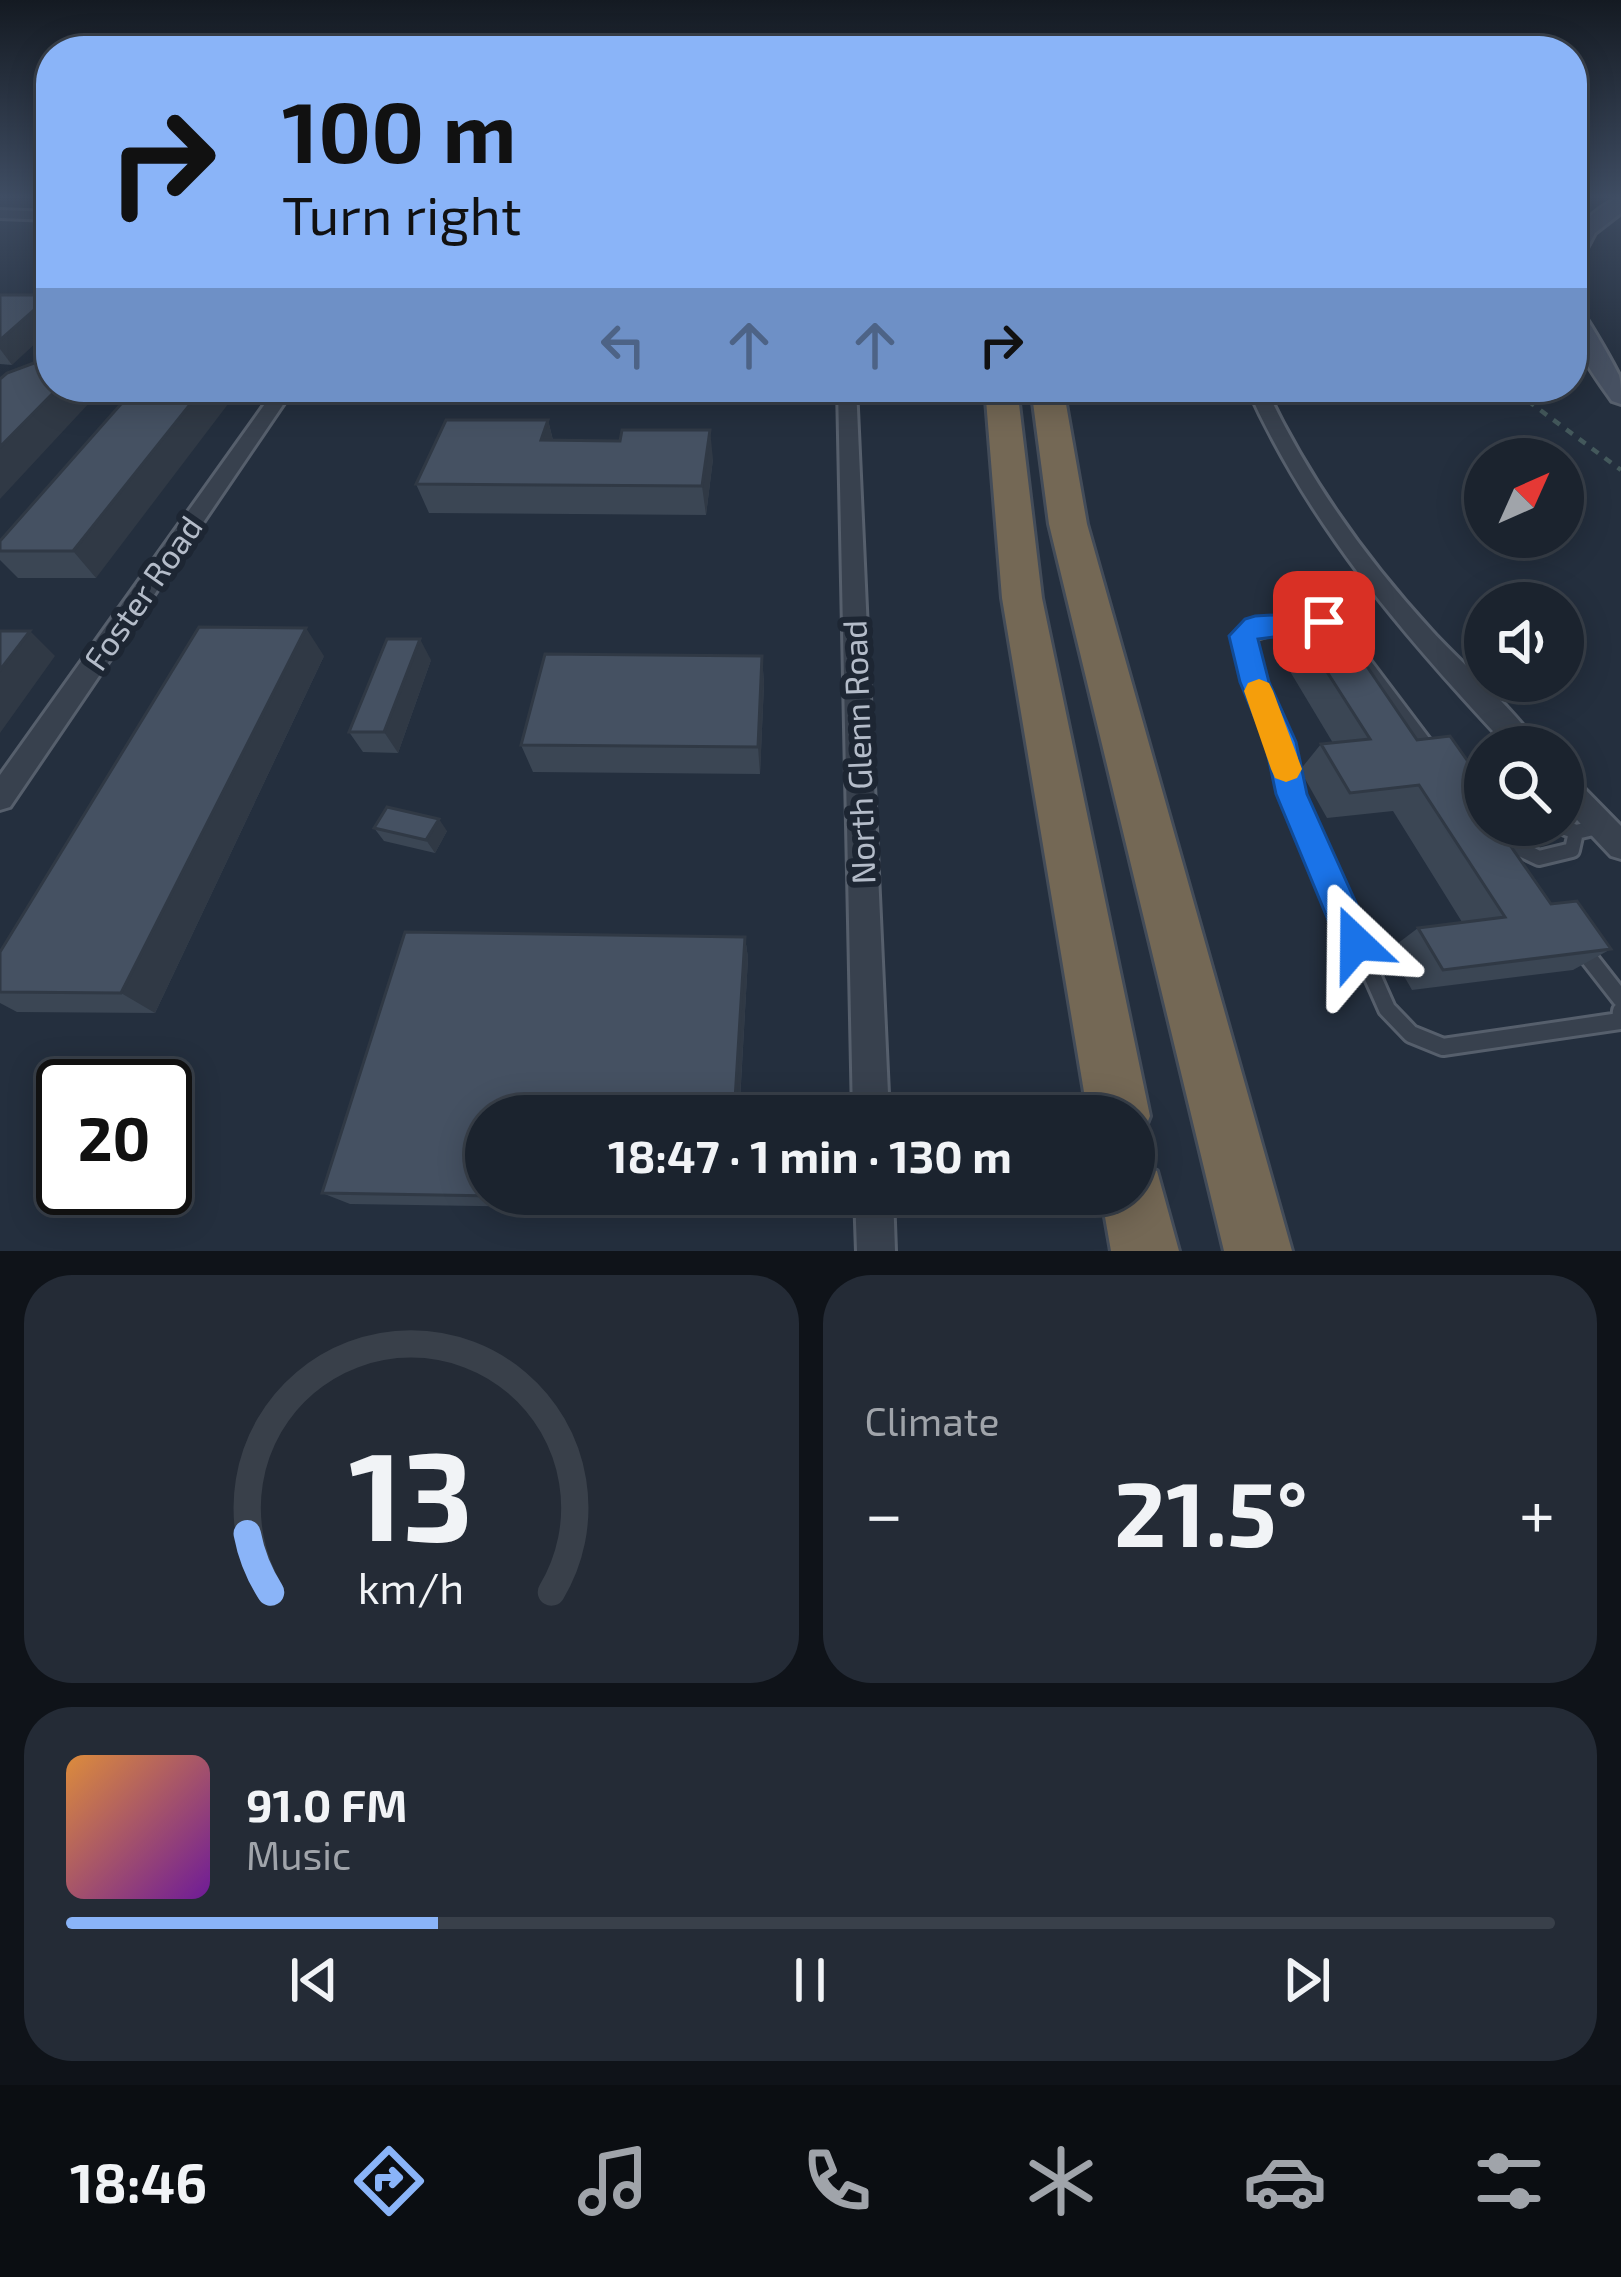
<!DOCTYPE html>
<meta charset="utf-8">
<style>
:root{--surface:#1b232e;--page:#242b36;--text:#f1f3f6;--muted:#a0a4aa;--line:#39404a;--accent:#8ab4f8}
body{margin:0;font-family:"Exo 2",sans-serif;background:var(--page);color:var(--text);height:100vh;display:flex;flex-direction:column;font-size:45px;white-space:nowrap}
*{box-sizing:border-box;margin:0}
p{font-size:39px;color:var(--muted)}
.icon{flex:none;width:66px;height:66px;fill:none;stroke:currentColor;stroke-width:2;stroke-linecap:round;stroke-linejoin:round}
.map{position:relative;height:1251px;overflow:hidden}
.drawer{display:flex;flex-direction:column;gap:24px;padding:24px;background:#0f1319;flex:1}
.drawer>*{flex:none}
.banner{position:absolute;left:36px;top:36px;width:1551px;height:366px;border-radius:48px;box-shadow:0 6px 30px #0003,0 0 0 3px var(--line);background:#8ab4f8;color:#111;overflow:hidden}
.needle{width:78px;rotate:45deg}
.fabs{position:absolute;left:1464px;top:438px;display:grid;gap:24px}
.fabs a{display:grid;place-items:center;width:120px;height:120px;border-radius:50%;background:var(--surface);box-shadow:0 6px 30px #0003,0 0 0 3px var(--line);font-size:60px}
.speed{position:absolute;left:36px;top:1059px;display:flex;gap:24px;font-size:60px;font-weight:700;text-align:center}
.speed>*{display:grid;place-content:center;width:156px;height:156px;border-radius:50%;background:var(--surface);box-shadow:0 6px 30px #0003,0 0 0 3px var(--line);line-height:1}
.speed .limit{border:6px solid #111;border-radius:18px;background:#fff;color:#111}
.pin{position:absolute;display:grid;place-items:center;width:102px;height:102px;color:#fff;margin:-51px;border-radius:24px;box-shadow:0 6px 18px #0006}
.me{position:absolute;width:132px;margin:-66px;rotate:337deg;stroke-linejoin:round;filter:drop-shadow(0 0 9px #0008)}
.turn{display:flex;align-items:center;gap:42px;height:252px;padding:0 48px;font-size:54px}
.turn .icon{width:156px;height:156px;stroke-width:2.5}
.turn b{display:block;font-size:84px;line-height:102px}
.lanes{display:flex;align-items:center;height:114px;padding:0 48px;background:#0003;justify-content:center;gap:60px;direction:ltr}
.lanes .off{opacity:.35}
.big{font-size:90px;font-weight:700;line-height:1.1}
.drawer .card{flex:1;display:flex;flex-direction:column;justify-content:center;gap:18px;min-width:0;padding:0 42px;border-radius:48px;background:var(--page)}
.drawer .dial{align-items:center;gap:0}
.dial svg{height:312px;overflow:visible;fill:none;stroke:var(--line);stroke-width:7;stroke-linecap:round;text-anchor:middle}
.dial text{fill:var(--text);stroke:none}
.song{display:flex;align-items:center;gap:36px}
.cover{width:144px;height:144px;border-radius:18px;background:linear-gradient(135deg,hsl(30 70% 55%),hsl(280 70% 35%))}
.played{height:12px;border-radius:6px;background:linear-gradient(90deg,var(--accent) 25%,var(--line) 25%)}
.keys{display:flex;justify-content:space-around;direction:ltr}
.heat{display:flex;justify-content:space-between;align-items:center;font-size:66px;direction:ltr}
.drawer .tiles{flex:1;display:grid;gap:24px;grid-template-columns:1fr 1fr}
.card:last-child{grid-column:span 2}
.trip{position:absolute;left:465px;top:1095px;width:690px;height:120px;border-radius:60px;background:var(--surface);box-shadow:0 6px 30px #0003,0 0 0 3px var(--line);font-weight:700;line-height:120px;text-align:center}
.dock{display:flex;height:192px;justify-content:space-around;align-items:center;background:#0b0e12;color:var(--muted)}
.dock .icon{width:84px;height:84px}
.dock .selected{color:var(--accent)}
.dock b{font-size:54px;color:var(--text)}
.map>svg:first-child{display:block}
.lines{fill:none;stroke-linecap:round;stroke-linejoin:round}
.lane-far1-casing{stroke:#565f6c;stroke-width:20}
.lane-casing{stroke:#565f6c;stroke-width:22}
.street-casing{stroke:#565f6c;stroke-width:6}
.secondary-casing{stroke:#565f6c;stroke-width:6}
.highway-casing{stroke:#434c59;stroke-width:6}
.path-far1{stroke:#44595c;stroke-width:3;stroke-dasharray:6 6;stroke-linecap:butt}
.path{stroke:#44595c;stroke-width:4.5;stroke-dasharray:8 8;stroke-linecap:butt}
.lane-far1{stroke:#38414e;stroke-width:14}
.lane{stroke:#38414e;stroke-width:16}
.street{fill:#38414e;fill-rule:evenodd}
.secondary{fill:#465061;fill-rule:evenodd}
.highway{fill:#746855;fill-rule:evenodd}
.wall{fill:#3b4654}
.shaded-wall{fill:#303945}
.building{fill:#455162;stroke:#303945;stroke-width:3}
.route{fill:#1a73e8;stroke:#114b97;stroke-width:3}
.slow{fill:#f59e0b}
.labels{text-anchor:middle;stroke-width:12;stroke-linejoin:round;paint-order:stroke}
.street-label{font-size:33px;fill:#b4bcc9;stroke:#1d2633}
</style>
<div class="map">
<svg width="1621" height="1251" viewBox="0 0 1621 1251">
<rect width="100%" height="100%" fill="#242f3e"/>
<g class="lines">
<g class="lane-far1-casing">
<path id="lane-far1" d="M1359 657 1430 751
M1558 825 1576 832 1602 826
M1516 847 1520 830 1538 825
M1504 849 1516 847 1539 858 1572 850 1576 832
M1330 879 1292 794 1280 742 1255 682 1243 636 1288 622 1335 628"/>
</g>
<g class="lane-casing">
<path id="lane" d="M1328 876 1387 1009 1411 1034 1443 1047 1620 1021 1621 1011
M1582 949 1621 999"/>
</g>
<g class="street-casing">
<path id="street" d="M0 210 51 212V220L0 218Z
M277 387H295L10 807 0 810V775Z
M838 387H856L889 1116H853Z
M1247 387H1265C1308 478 1364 557 1432 631 1458 660 1523 717 1538 747H1508C1405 637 1309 526 1247 387Z
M1563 774 1573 777 1621 826V859L1611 856 1563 805Z
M855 1194H893L895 1251H857Z"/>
</g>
<g class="secondary-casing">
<path id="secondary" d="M1621 197V213L1595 233 1579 263 1572 265C1572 231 1589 210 1621 197Z
M1572 301C1581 305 1612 361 1619 375 1621 383 1621 394 1621 404L1612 401C1586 364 1572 348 1572 301Z"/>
</g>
<g class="highway-casing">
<path id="highway" d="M985 387H1017L1042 598 1150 1116 1141 1138 1134 1141V1116H1088L1002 598Z
M1031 387H1063L1087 524 1292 1251H1224L1049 524Z
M1134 1161 1157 1171 1179 1251H1111L1101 1194H1134Z"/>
</g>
<path class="path-far1" d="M1572 211 1593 196"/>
<path class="path" d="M1519 387 1532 404 1621 470"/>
<use href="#lane-far1" class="lane-far1"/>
<use href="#lane" class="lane"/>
<use href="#street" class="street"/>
<use href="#secondary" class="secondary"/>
<use href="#highway" class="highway"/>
</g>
<path class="wall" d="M0 295 12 365 0 364Z
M136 387 96 578H18L0 560V541Z
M548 420 553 440 713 459 706 515 429 513 416 484Z
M1297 625 1417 740 1469 787 1551 904 1611 949 1573 970 1412 990 1389 950 1418 928 1462 922 1393 811 1327 818 1300 770 1321 744 1333 743 1279 653Z
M324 656 155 1013 17 1012 0 1003V952Z
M762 656 764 684 760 774 533 772 521 745Z
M431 660 398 753 363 752 349 732Z
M374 828 447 831 435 853 384 841Z
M745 937 748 958 734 1210 350 1204 322 1193Z"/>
<path class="shaded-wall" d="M51 295V329L12 365 0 349V340Z
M59 387H104L0 499V447Z
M204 387H241L96 578 73 551Z
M548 420 555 449 541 440Z
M710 430 713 459 706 515 702 486Z
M306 628 324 656 155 1013 121 993Z
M30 631 55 656 0 733V670Z
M420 639 431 660 398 753 384 732Z
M762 656 764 684 760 774 758 747Z
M439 819 447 831 435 853 426 840Z
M745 937 748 958 739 1116H734Z
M729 1194H734V1210L729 1200Z"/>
<path class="building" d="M0 295H51L0 340Z
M51 341V387H59L0 447V379L7 373 34 363 36 355Z
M136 387H204L73 551H0V541Z
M446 420H548L541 440 620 441 622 430H710L702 486 416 484Z
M1336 621 1417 740 1450 736 1479 777 1468 785 1485 809V825H1496L1551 904 1577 901 1611 949 1443 970 1418 928 1505 917 1419 785 1350 793 1321 744 1370 739 1297 625Z
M199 627 306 628 121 993 0 992V952Z
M0 631H30L0 670Z
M387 639H420L384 732H349Z
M545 654 762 656 758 747 521 745Z
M387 807 439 819 426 840 374 828Z
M405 932 745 937 734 1116H486V1194H729V1200L322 1193Z"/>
<linearGradient id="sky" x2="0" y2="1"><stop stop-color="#141a22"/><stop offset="0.53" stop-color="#3f4d63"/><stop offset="1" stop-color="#3f4d63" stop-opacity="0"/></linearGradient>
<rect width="1621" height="372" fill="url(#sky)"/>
<path class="route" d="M1324 612 1334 615 1338 622 1334 629 1258 639 1269 682 1296 742 1307 794 1374 943 1368 956 1356 961 1343 956 1276 794 1265 742 1240 682 1229 636 1245 619 1255 616Z"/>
<path class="slow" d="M1259 679 1269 683 1273 691 1302 769 1297 778 1286 782 1275 778 1271 769 1244 691 1248 683Z"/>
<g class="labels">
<g class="street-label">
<text transform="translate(143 593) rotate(-55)" y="12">Foster Road</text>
<text transform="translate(859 752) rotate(-92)" y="12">North Glenn Road</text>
</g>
</g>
</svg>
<div class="fabs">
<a><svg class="needle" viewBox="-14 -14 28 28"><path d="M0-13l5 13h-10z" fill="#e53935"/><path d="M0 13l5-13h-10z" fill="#a0a4aa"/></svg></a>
<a><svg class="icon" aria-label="sound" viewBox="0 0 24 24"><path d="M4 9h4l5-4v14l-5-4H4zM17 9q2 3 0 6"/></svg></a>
<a><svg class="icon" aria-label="search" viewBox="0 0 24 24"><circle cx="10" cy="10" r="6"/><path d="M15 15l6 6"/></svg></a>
</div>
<div class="speed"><div class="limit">20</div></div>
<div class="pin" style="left:1324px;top:622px;background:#d93025"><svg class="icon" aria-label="arrive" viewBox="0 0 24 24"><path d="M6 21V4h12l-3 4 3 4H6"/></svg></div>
<svg class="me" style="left:1356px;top:943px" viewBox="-20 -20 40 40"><path d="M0-17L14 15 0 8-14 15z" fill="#1a73e8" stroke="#fff" stroke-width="4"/></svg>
<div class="trip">18:47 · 1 min · 130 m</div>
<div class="banner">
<div class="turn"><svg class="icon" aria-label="right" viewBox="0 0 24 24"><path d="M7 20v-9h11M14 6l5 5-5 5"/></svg><div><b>100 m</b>Turn right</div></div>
<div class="lanes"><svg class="icon off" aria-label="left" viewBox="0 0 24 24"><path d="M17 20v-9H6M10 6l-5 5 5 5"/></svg><svg class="icon off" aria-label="ahead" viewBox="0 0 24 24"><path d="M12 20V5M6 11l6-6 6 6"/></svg><svg class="icon off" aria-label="ahead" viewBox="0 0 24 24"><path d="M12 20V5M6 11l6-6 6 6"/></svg><svg class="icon" aria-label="right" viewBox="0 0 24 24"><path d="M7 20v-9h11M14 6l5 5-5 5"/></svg></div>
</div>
</div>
<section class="drawer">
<div class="tiles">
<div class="card dial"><svg viewBox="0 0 100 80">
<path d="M14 69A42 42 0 1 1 86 69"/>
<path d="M14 69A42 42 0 0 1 8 54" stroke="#8ab4f8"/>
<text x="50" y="56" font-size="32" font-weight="700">13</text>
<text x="50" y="72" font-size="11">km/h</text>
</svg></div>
<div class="card"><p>Climate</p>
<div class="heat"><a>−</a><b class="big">21.5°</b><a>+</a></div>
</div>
<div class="card">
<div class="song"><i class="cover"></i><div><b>91.0 FM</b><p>Music</p></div></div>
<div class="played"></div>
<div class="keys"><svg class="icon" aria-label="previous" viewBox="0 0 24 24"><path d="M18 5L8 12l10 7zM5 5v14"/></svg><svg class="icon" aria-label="pause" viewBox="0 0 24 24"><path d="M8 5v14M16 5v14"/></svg><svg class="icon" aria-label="next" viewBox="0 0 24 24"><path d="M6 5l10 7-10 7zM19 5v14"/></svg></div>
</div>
</div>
</section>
<nav class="dock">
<b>18:46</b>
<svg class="icon selected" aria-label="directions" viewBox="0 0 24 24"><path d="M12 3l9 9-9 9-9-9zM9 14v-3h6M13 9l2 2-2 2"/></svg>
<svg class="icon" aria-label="music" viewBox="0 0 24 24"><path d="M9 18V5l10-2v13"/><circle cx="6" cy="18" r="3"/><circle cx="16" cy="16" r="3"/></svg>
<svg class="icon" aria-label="phone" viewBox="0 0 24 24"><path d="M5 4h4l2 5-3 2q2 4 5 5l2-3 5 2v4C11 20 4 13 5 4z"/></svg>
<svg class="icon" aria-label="climate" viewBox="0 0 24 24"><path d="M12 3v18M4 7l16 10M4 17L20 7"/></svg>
<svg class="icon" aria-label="car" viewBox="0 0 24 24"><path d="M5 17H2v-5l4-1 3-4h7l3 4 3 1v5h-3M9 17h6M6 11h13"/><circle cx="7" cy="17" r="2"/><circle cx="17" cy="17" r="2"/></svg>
<svg class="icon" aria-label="filters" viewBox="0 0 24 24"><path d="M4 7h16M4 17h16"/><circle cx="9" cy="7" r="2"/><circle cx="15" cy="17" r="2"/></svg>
</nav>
